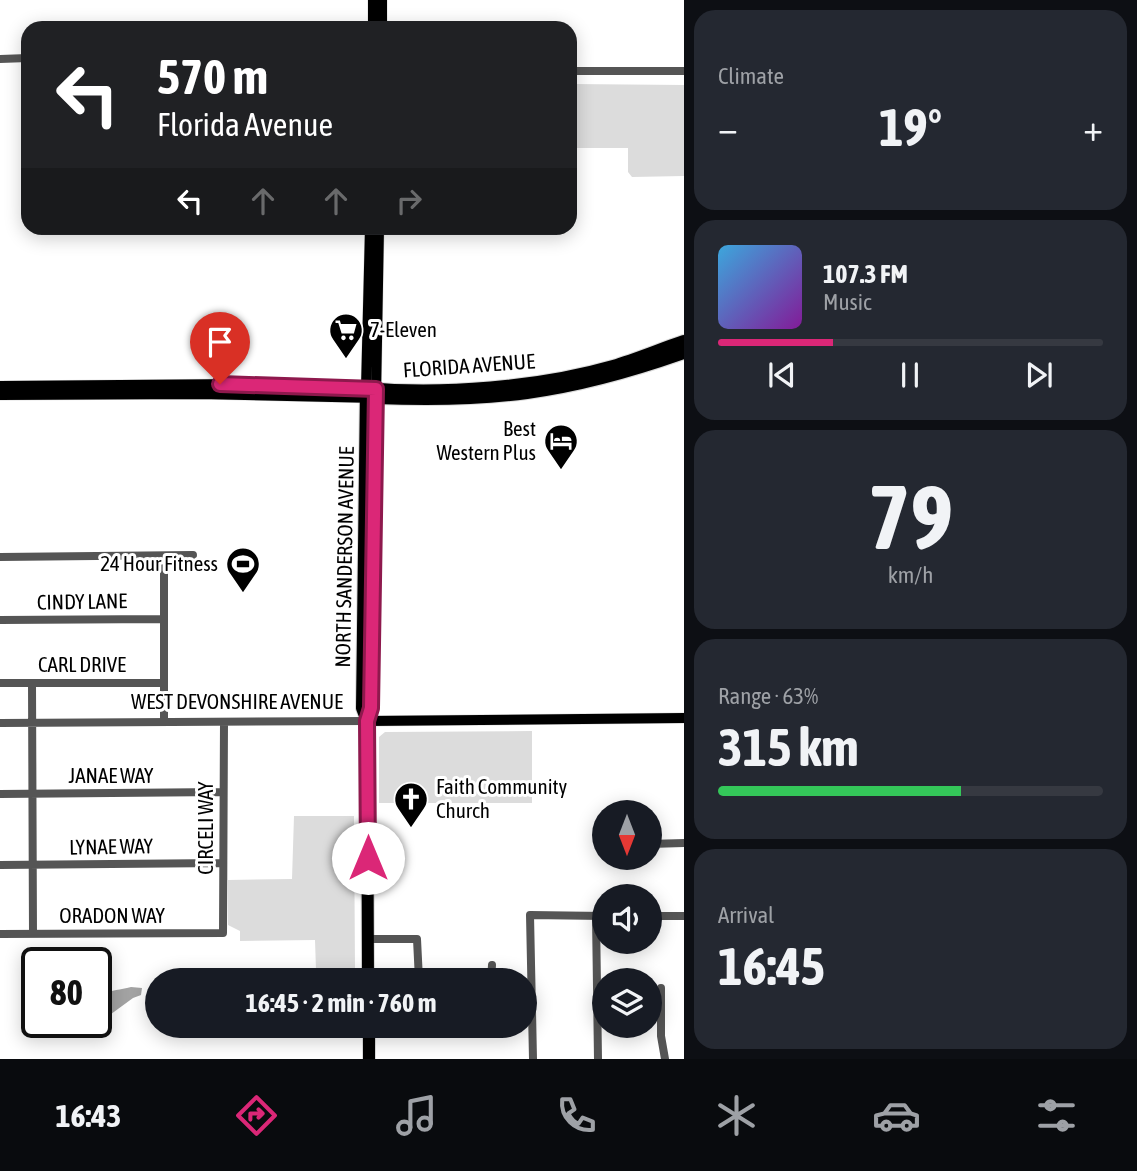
<!DOCTYPE html>
<meta charset="utf-8">
<style>
:root{--surface:#171b24;--page:#242831;--text:#f1f3f6;--muted:#9ea1a6;--line:#363941;--accent:#db2777}
body{margin:0;font-family:"Asap Condensed",sans-serif;background:var(--page);color:var(--text);height:100vh;display:flex;flex-direction:column;font-size:26px;white-space:nowrap}
*{box-sizing:border-box;margin:0}
p{font-size:23px;color:var(--muted)}
.icon{flex:none;width:38px;height:38px;fill:none;stroke:currentColor;stroke-width:2;stroke-linecap:round;stroke-linejoin:round}
.map{position:relative;flex:1;overflow:hidden}
.sheet{display:flex;flex-direction:column;gap:10px;padding:10px;background:#0d0f14;width:453px}
.sheet>*{flex:none}
.hud{position:absolute;left:21px;top:21px;width:556px;height:214px;border-radius:21px;box-shadow:0 4px 18px #0003;background:#202124;color:#fff;overflow:hidden}
.needle{width:46px;rotate:180deg}
.tools{position:absolute;left:592px;top:800px;display:grid;gap:14px}
.tools a{display:grid;place-items:center;width:70px;height:70px;border-radius:50%;background:var(--surface);box-shadow:0 4px 18px #0003;font-size:35px}
.speed{position:absolute;left:21px;top:947px;display:flex;gap:14px;font-size:35px;font-weight:700;text-align:center}
.speed>*{display:grid;place-content:center;width:91px;height:91px;border-radius:50%;background:var(--surface);box-shadow:0 4px 18px #0003;line-height:1}
.speed .limit{border:4px solid #111;border-radius:10px;background:#fff;color:#111}
.pin{position:absolute;display:grid;place-items:center;width:60px;height:60px;color:#fff;margin:-72px -30px;border-radius:50% 50% 50% 0;rotate:-45deg;box-shadow:0 0 7px #0007}
.pin .icon{rotate:45deg}
.me{position:absolute;width:77px;margin:-38px;rotate:0deg;stroke-linejoin:round;filter:drop-shadow(0 0 5px #0008)}
.turn{display:flex;align-items:center;gap:24px;height:147px;padding:0 21px;font-size:32px}
.turn .icon{width:91px;height:91px;stroke-width:2.5}
.turn b{display:block;font-size:49px;line-height:60px}
.lanes{display:flex;align-items:center;height:66px;padding:0 21px;background:#0003;justify-content:center;gap:35px;direction:ltr}
.lanes .off{opacity:.35}
.big{font-size:52px;font-weight:700;line-height:1.1}
.sheet .card{flex:1;display:flex;flex-direction:column;justify-content:center;gap:10px;min-width:0;padding:0 24px;border-radius:21px;background:var(--page)}
.sheet .dial{align-items:center;gap:0}
.dial b{font-size:91px;line-height:1}
.song{display:flex;align-items:center;gap:21px}
.cover{width:84px;height:84px;border-radius:10px;background:linear-gradient(135deg,hsl(200 70% 55%),hsl(290 70% 35%))}
.played{height:7px;border-radius:4px;background:linear-gradient(90deg,var(--accent) 30%,var(--line) 30%)}
.keys{display:flex;justify-content:space-around;direction:ltr}
.heat{display:flex;justify-content:space-between;align-items:center;font-size:38px;direction:ltr}
.charge{height:10px;border-radius:5px;background:linear-gradient(90deg,#34c759 63%,var(--line) 0)}
.trip{position:absolute;left:145px;top:968px;width:392px;height:70px;border-radius:35px;background:var(--surface);box-shadow:0 4px 18px #0003;font-weight:700;line-height:70px;text-align:center}
.tabs{display:flex;height:112px;justify-content:space-around;align-items:center;background:#090b0e;color:var(--muted)}
.tabs .icon{width:49px;height:49px}
.tabs .active{color:var(--accent)}
.tabs b{font-size:32px;color:var(--text)}
main{display:flex;flex:1;min-height:0}
.map>svg:first-child{display:block}
.green{fill:#dcdcdc}
.water{fill:#a3a3a3}
.lines{fill:none;stroke-linecap:round;stroke-linejoin:round}
.major-casing{stroke:#dbdbdb;stroke-width:11}
.highway-casing{stroke:#dbdbdb;stroke-width:14}
.minor{stroke:#555;stroke-width:8}
.major{stroke:#000;stroke-width:10}
.highway{stroke:#000;stroke-width:12}
.route-casing{stroke:#8e194d;stroke-width:18}
.route{stroke:#db2777;stroke-width:12}
.labels{text-anchor:middle;stroke-width:6;stroke-linejoin:round;paint-order:stroke}
.poi-label{font-size:21px;fill:#000;stroke:#fff;text-anchor:start}
.street-label{font-size:21px;fill:#000;stroke:#fff}
</style>
<main>
<div class="map">
<svg width="684" height="1059" viewBox="0 0 684 1059">
<rect width="100%" height="100%" fill="#fff"/>
<path class="green" d="M571 84 684 85V176L632 177 628 172V148H571Z
M532 731V803H379V737L385 732Z
M294 816H354L355 970H316L315 940 240 941V931L228 925V880L292 879Z"/>
<path class="water" d="M131 987 142 988 141 995 133 998 107 1017 102 1018 96 1015C96 988 109 993 131 987Z"/>
<g class="lines">
<g class="major-casing">
<path id="major" d="M373 0V28
M382 0V28
M0 386 240 384 366 388 370 228
M0 395 200 394 376 398 379 228
M367 721 684 718"/>
</g>
<g class="highway-casing">
<path id="highway" d="M371 700 376 398C427 400 477 400 527 393 580 386 633 371 684 353
M368 980 367 721 362 708 366 388C442 395 540 387 613 366 637 359 660 349 684 341
M369 1026V1059"/>
</g>
<path class="minor" d="M0 59 28 58
M570 71H684
M164 556V722
M0 557 193 555
M0 620 163 619
M0 683H163
M32 683 33 934
M0 723 367 721
M0 794 223 792
M649 844 684 843
M0 865 223 863
M596 916 598 1059
M649 916H684
M0 934 223 933 224 722
M368 939H417L419 980
M491 980 492 965
M661 988V1036L665 1059
M533 1059 530 915 604 916"/>
<use href="#major" class="major"/>
<use href="#highway" class="highway"/>
</g>
<g class="lines">
<g class="route-casing">
<path id="route" d="M220 384 376 389 371 708 367 721 368 858"/>
</g>
<use href="#route" class="route"/>
</g>
<defs>
<g id="supermarket-pin" transform="scale(1.75)"><path d="M0 17L-7.5 6A9.5 9.5 0 1 1 7.5 6Z" fill="#000" stroke="#fff"/><path d="M-6-5.5h2.5l.6 2H6L4.5 2H-2.5L-4.4-4H-6ZM-1.5 3.2a1.3 1.3 0 1 0 .1 0ZM3 3.2a1.3 1.3 0 1 0 .1 0Z" fill="#fff"/></g>
<g id="hotel-pin" transform="scale(1.75)"><path d="M0 17L-7.5 6A9.5 9.5 0 1 1 7.5 6Z" fill="#000" stroke="#fff"/><path d="M-6-4.5h1.5V1H6V5H4.5V3h-9V5H-6ZM-4 0a1.8 1.8 0 1 1 3.6 0ZM.5 0V-2.5h3Q6-2.5 6 0Z" fill="#fff"/></g>
<g id="stadium-pin" transform="scale(1.75)"><path d="M0 17L-7.5 6A9.5 9.5 0 1 1 7.5 6Z" fill="#000" stroke="#fff"/><path d="M0-5a6.5 5 0 1 0 0 10a6.5 5 0 1 0 0-10ZM-3.5-1.8h7v3.6h-7Z" fill="#fff"/></g>
<g id="church-pin" transform="scale(1.75)"><path d="M0 17L-7.5 6A9.5 9.5 0 1 1 7.5 6Z" fill="#000" stroke="#fff"/><path d="M-1.2-6h2.4v3.5h3.3v2.4h-3.3V6h-2.4V-.1h-3.3v-2.4h3.3Z" fill="#fff"/></g>
</defs>
<g fill-rule="evenodd">
<use href="#supermarket-pin" x="346" y="330"/>
<use href="#hotel-pin" x="561" y="441"/>
<use href="#stadium-pin" x="243" y="564"/>
<use href="#church-pin" x="411" y="799"/>
</g>
<g class="labels">
<g class="poi-label">
<text x="370" y="337">7-Eleven</text>
<text x="536" y="436" text-anchor="end">Best<tspan x="536" dy="24">Western Plus</tspan></text>
<text x="218" y="571" text-anchor="end">24 Hour Fitness</text>
<text x="436" y="794">Faith Community<tspan x="436" dy="24">Church</tspan></text>
</g>
<g class="street-label">
<text transform="translate(469 366) rotate(-4)" y="7">FLORIDA AVENUE</text>
<text transform="translate(345 557) rotate(-89)" y="7">NORTH SANDERSON AVENUE</text>
<text transform="translate(82 602) rotate(-1)" y="7">CINDY LANE</text>
<text x="82" y="672">CARL DRIVE</text>
<text x="237" y="709">WEST DEVONSHIRE AVENUE</text>
<text x="111" y="783">JANAE WAY</text>
<text transform="translate(206 828) rotate(-90)" y="7">CIRCELI WAY</text>
<text transform="translate(111 847) rotate(-1)" y="7">LYNAE WAY</text>
<text x="112" y="923">ORADON WAY</text>
</g>
</g>
</svg>
<div class="tools">
<a><svg class="needle" viewBox="-14 -14 28 28"><path d="M0-13l5 13h-10z" fill="#e53935"/><path d="M0 13l5-13h-10z" fill="#9ea1a6"/></svg></a>
<a><svg class="icon" aria-label="sound" viewBox="0 0 24 24"><path d="M4 9h4l5-4v14l-5-4H4zM17 9q2 3 0 6"/></svg></a>
<a><svg class="icon" aria-label="layers" viewBox="0 0 24 24"><path d="M12 4l9 5-9 5-9-5zM3 14l9 5 9-5"/></svg></a>
</div>
<div class="speed"><div class="limit">80</div></div>
<div class="pin" style="left:220px;top:384px;background:#d93025"><svg class="icon" aria-label="arrive" viewBox="0 0 24 24"><path d="M6 21V4h12l-3 4 3 4H6"/></svg></div>
<svg class="me" style="left:368px;top:858px" viewBox="-20 -20 40 40"><circle r="19" fill="#fff"/><path d="M0-13L10 11 0 6-10 11z" fill="#db2777"/></svg>
<div class="trip">16:45 · 2 min · 760 m</div>
<div class="hud">
<div class="turn"><svg class="icon" aria-label="left" viewBox="0 0 24 24"><path d="M17 20v-9H6M10 6l-5 5 5 5"/></svg><div><b>570 m</b>Florida Avenue</div></div>
<div class="lanes"><svg class="icon" aria-label="left" viewBox="0 0 24 24"><path d="M17 20v-9H6M10 6l-5 5 5 5"/></svg><svg class="icon off" aria-label="ahead" viewBox="0 0 24 24"><path d="M12 20V5M6 11l6-6 6 6"/></svg><svg class="icon off" aria-label="ahead" viewBox="0 0 24 24"><path d="M12 20V5M6 11l6-6 6 6"/></svg><svg class="icon off" aria-label="right" viewBox="0 0 24 24"><path d="M7 20v-9h11M14 6l5 5-5 5"/></svg></div>
</div>
</div>
<section class="sheet">
<div class="card"><p>Climate</p>
<div class="heat"><a>−</a><b class="big">19°</b><a>+</a></div>
</div>
<div class="card">
<div class="song"><i class="cover"></i><div><b>107.3 FM</b><p>Music</p></div></div>
<div class="played"></div>
<div class="keys"><svg class="icon" aria-label="previous" viewBox="0 0 24 24"><path d="M18 5L8 12l10 7zM5 5v14"/></svg><svg class="icon" aria-label="pause" viewBox="0 0 24 24"><path d="M8 5v14M16 5v14"/></svg><svg class="icon" aria-label="next" viewBox="0 0 24 24"><path d="M6 5l10 7-10 7zM19 5v14"/></svg></div>
</div>
<div class="card dial"><b>79</b><p>km/h</p></div>
<div class="card"><p>Range · 63%</p><b class="big">315 km</b><div class="charge"></div></div>
<div class="card"><p>Arrival</p><b class="big">16:45</b></div>
</section>
</main>
<nav class="tabs">
<b>16:43</b>
<svg class="icon active" aria-label="directions" viewBox="0 0 24 24"><path d="M12 3l9 9-9 9-9-9zM9 14v-3h6M13 9l2 2-2 2"/></svg>
<svg class="icon" aria-label="music" viewBox="0 0 24 24"><path d="M9 18V5l10-2v13"/><circle cx="6" cy="18" r="3"/><circle cx="16" cy="16" r="3"/></svg>
<svg class="icon" aria-label="phone" viewBox="0 0 24 24"><path d="M5 4h4l2 5-3 2q2 4 5 5l2-3 5 2v4C11 20 4 13 5 4z"/></svg>
<svg class="icon" aria-label="climate" viewBox="0 0 24 24"><path d="M12 3v18M4 7l16 10M4 17L20 7"/></svg>
<svg class="icon" aria-label="car" viewBox="0 0 24 24"><path d="M5 17H2v-5l4-1 3-4h7l3 4 3 1v5h-3M9 17h6M6 11h13"/><circle cx="7" cy="17" r="2"/><circle cx="17" cy="17" r="2"/></svg>
<svg class="icon" aria-label="filters" viewBox="0 0 24 24"><path d="M4 7h16M4 17h16"/><circle cx="9" cy="7" r="2"/><circle cx="15" cy="17" r="2"/></svg>
</nav>
